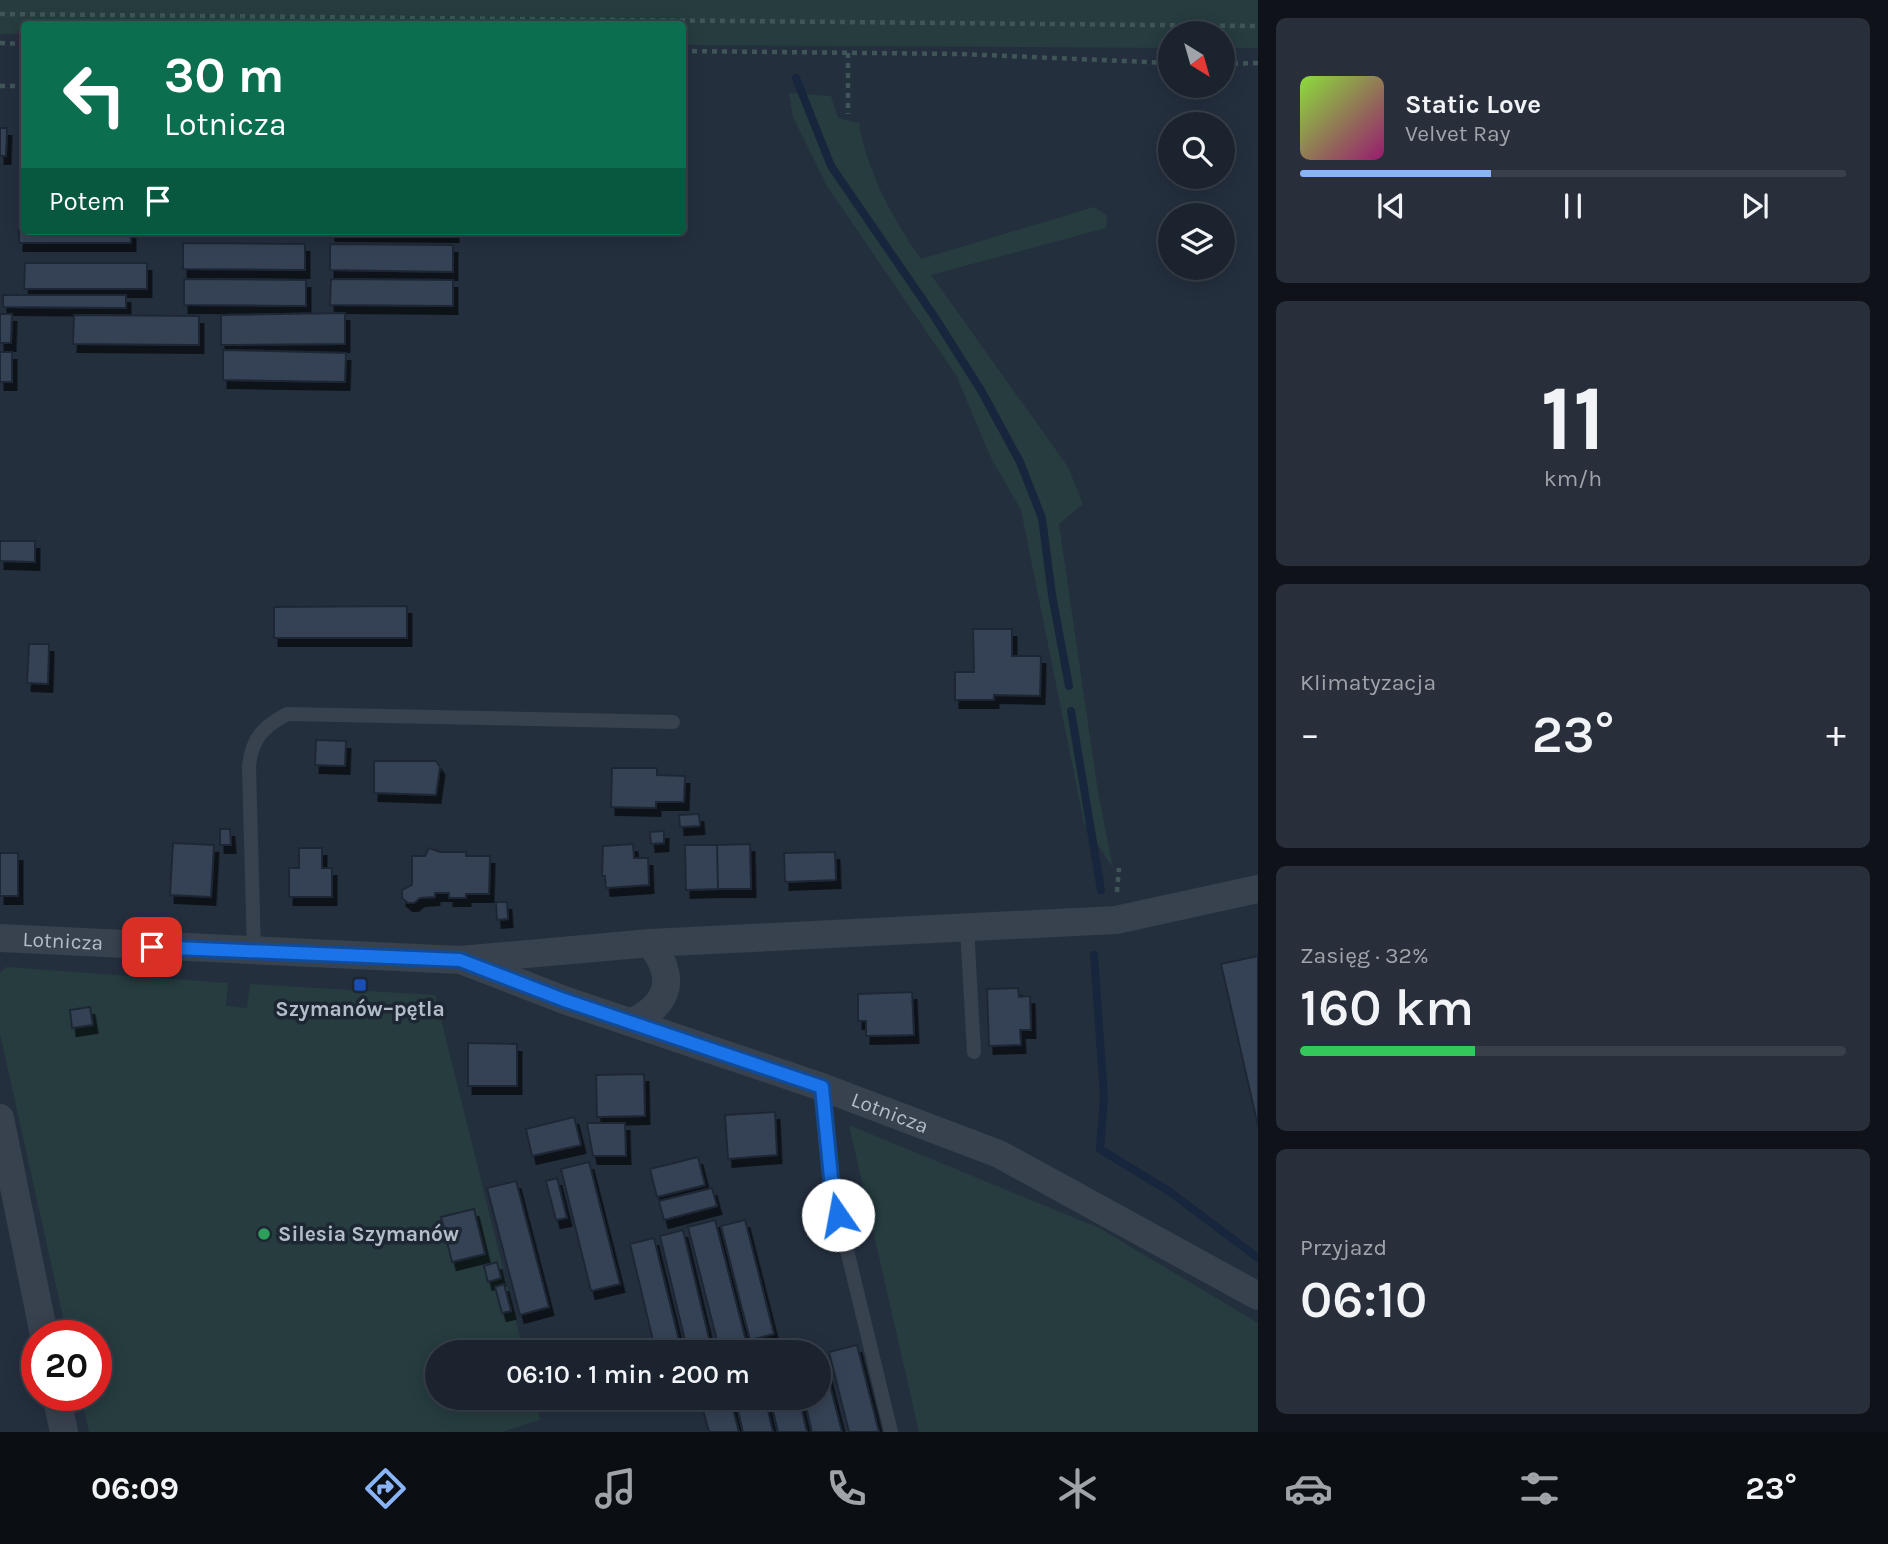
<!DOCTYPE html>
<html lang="pl">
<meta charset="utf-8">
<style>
:root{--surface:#1b232e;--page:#282f3a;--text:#f1f3f6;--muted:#a0a4aa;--line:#39404a;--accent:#8ab4f8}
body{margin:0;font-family:Karla,sans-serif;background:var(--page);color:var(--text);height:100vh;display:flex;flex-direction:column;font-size:26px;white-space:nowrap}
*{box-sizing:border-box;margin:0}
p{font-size:23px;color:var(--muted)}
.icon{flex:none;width:38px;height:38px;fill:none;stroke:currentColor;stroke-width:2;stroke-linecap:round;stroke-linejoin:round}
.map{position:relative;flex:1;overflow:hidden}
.drawer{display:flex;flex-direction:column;gap:18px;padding:18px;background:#0f1319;width:630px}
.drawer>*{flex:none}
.top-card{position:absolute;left:21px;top:21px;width:665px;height:214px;border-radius:7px;box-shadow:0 4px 18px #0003,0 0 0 2px var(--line);background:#0b6e4f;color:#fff;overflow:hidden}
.needle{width:46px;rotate:143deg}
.buttons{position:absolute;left:1158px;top:21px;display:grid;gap:14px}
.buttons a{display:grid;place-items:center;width:77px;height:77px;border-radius:50%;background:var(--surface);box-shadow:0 4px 18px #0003,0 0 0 2px var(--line);font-size:35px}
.speed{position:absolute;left:21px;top:1320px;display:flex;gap:14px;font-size:35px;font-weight:700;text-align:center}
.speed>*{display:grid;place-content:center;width:91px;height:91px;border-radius:50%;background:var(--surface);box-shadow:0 4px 18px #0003,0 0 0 2px var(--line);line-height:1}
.speed .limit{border:10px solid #d22;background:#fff;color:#111}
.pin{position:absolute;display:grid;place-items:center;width:60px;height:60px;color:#fff;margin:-30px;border-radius:14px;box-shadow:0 4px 10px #0006}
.me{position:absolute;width:77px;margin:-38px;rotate:348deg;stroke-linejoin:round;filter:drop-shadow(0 0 5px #0008)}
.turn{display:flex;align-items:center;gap:24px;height:147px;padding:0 28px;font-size:32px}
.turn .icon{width:91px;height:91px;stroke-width:2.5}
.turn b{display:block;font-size:49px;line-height:60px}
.then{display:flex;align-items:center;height:66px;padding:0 28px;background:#0003;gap:14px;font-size:26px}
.big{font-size:52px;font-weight:600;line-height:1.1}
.drawer .widget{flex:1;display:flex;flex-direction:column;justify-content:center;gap:10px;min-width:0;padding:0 24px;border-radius:10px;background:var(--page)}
.drawer .dial{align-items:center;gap:0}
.dial b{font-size:91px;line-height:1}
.song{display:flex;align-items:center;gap:21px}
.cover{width:84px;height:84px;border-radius:10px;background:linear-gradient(135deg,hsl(90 70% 55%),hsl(320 70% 35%))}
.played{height:7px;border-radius:4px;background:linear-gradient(90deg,var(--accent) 35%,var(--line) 35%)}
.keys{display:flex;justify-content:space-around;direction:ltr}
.heat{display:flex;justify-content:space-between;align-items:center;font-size:38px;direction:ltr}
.charge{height:10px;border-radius:5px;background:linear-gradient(90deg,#34c759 32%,var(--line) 0)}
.trip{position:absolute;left:425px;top:1340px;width:406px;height:70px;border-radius:35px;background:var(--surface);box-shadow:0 4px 18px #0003,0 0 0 2px var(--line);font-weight:600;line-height:70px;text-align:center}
.dock{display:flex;height:112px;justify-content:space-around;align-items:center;background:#0b0e12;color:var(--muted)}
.dock .icon{width:49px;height:49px}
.dock .on{color:var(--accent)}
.dock b{font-size:32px;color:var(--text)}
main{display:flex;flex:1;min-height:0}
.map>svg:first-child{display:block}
.green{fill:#263c3f}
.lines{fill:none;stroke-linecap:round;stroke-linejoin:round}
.stream{stroke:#17263c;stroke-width:8}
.building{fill:#364354;stroke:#1f2835;stroke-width:2;filter:url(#shadow)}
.path{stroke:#3f5557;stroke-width:4.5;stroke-dasharray:5 5;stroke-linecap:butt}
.service{stroke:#38414e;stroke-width:14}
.minor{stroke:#38414e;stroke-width:28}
.route-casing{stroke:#114b97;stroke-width:18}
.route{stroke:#1a73e8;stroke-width:12}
.transit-dot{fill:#1a4fb4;stroke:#1d2633;stroke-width:2.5}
.leisure-dot{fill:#2e9e5b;stroke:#1d2633;stroke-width:2.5}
.labels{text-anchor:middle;stroke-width:7;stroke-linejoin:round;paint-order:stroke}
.street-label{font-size:21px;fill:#b4bcc9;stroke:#1d2633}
.poi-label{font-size:21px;font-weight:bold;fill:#b4bcc9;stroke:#1d2633}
</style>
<main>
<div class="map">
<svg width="1258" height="1432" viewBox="0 0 1258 1432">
<defs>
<filter id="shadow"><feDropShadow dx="4.5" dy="8" stdDeviation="0" flood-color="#0009"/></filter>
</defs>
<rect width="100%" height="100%" fill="#242f3e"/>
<path class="green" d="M0 0H1258V48H1223V33H1171V48L683 45 682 24H24V34H0Z
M789 93 831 96 838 118 859 123C867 172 893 219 921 259L1094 207 1107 216 1106 228 931 275 1068 467 1083 504 1059 524 1098 792 1113 868 1084 823 1021 510 991 458 956 375 827 186 793 117Z
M6 967 228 983 226 1006 247 1008 250 984 435 995 524 1353H438V1398H535L540 1420 502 1432H89L81 1395H96V1335H67L0 1034V973Z
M849 1125 1099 1228 1258 1323V1432H919Z"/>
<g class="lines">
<path class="stream" d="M796 78 831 166 934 316 982 392 1020 462 1042 518 1052 595 1069 686
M1071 711 1101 890
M1094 955 1104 1097 1100 1149 1170 1192 1258 1258"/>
</g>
<path class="building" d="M0 128H7L6 156H0Z
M19 229 131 231V243H19Z
M331 231H454V234L331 233Z
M183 243 305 244V270L183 269Z
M330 244 453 245V272L330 270Z
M25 263H147V289H24Z
M184 279 306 280V306L184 305Z
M331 279 453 280V306L330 305Z
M3 295H126V308L3 307Z
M345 313V344L221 345V315Z
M0 314H12L11 343H0Z
M74 315 199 316V345L73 344Z
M223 350 346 353 345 382 223 380Z
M0 352H12V382H0Z
M0 541H35V562L0 561Z
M407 606V638H274V607Z
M973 629H1012V656H1041L1040 696 994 695V700H955V672H974Z
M29 644H49L48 684 27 683Z
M316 740 346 741 345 766 315 765Z
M374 761H436L440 767 436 795 374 793Z
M612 768H657V775L685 776 684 802H656V808L611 807Z
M699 814 700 826 680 827 679 815Z
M220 829H230L231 845H220Z
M664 831V843L651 844 650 832Z
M173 843 214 845 211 897 170 895Z
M633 844 634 858H648L649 885 606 888 605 876H602L603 846Z
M750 844 751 889H718L717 845Z
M685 845H717L718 889 686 890Z
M299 848H322V868H332V897H289V868H299Z
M429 848 440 852H466V856H490L489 894H466V898H449V893H435V897L420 898 414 903H408L402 898V890L412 885V856H425Z
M835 852 836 880 785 882 784 853Z
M0 853H18V896H0Z
M496 902H507L508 919 497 920Z
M1258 956V1126L1221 964Z
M1018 988 1019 997 1030 996 1031 1030H1020L1021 1045 989 1046 987 989Z
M912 992 914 1035 866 1036V1021H858V994Z
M90 1007 93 1025 72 1028 70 1010Z
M468 1043 517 1044V1086H468Z
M644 1074 645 1116 597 1117 596 1075Z
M775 1112 777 1155 728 1159 725 1115Z
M574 1117 581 1145 532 1156 526 1129Z
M587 1123H625L626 1156H593Z
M698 1157 705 1185 657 1197 650 1169Z
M589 1162 620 1284 591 1291 561 1169Z
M557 1178 567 1218 556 1220 546 1181Z
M516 1181 549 1307 520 1315 487 1188Z
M712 1188 717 1206 664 1220 659 1201Z
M474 1209 485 1254 452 1262 441 1217Z
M715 1220 746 1341 719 1348 688 1227Z
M745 1220 774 1334 750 1340 721 1226Z
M683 1230 712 1351 704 1353H688L660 1236Z
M654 1238 682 1353H656L630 1244Z
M497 1262 501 1278 488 1282 484 1266Z
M504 1284 511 1311 502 1313 495 1287Z
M857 1345 879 1432H849L829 1352Z
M819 1354H822L842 1432H812L804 1398H819Z
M700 1398H730L739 1432H709Z
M735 1398H765L773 1432H743Z
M770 1398H799L807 1432H778Z"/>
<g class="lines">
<path class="path" d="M0 14 1258 26
M0 43 24 44
M682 51 961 54 1171 63
M848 53V114
M1223 64 1258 63
M0 86H24
M1117 892 1119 868"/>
<path class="service" d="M967 928 974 1052
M254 952 249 766C252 738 263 727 287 714L673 722
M822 1087 832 1188 891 1432"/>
<g class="minor">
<path id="s1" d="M0 938 460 960 650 943 1116 920 1258 889"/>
<path id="s2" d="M466 962 564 1000 822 1087 999 1154 1258 1296"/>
<path d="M632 1022C671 1003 676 977 650 943"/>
<path d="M0 1118 44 1335"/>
<path d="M56 1395 64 1432"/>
</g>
</g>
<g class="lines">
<g class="route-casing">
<path id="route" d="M152 947 460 960 564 1000 822 1087 832 1188 838 1215"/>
</g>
<use href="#route" class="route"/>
</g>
<rect class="transit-dot" x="353" y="978" width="14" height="14" rx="3.5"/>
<circle class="leisure-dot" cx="264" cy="1234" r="7"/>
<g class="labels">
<g class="street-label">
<text dy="7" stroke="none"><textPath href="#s1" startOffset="63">Lotnicza</textPath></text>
<text dy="7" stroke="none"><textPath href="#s2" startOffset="450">Lotnicza</textPath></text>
</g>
<g class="poi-label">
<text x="360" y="1016">Szymanów–pętla</text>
<text x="278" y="1241" text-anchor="start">Silesia Szymanów</text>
</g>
</g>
</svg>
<div class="buttons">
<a><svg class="needle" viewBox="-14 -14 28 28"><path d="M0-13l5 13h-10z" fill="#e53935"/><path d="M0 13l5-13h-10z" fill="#a0a4aa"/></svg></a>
<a><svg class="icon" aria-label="search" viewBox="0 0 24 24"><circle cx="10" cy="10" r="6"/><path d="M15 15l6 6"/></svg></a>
<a><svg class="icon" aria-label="layers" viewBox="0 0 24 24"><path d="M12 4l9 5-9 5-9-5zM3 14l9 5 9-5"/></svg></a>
</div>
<div class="speed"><div class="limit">20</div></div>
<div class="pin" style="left:152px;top:947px;background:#d93025"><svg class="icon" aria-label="arrive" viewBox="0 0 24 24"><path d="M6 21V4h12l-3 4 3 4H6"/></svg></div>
<svg class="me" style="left:838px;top:1215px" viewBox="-20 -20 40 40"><circle r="19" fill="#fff"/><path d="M0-13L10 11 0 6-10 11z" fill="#1a73e8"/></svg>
<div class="trip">06:10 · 1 min · 200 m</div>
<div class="top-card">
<div class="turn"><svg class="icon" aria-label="left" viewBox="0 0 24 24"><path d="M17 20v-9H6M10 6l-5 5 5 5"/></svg><div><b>30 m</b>Lotnicza</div></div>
<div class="then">Potem<svg class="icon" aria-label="arrive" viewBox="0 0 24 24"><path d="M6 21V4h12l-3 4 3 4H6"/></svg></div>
</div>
</div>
<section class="drawer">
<div class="widget">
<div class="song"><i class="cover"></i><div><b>Static Love</b><p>Velvet Ray</p></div></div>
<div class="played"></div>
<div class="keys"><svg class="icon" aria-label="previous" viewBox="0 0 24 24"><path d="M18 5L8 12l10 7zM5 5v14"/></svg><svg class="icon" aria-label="pause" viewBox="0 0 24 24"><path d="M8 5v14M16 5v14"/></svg><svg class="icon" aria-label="next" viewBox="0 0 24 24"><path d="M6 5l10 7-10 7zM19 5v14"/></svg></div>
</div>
<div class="widget dial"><b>11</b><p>km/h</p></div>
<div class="widget"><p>Klimatyzacja</p>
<div class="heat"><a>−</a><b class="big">23°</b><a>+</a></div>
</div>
<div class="widget"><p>Zasięg · 32%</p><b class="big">160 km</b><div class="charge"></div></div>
<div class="widget"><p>Przyjazd</p><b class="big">06:10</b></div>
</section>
</main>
<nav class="dock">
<b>06:09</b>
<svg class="icon on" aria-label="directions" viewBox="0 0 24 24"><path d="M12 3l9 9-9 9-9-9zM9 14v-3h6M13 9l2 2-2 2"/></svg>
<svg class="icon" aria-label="music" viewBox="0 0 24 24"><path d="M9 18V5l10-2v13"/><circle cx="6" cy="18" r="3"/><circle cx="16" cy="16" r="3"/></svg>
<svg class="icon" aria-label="phone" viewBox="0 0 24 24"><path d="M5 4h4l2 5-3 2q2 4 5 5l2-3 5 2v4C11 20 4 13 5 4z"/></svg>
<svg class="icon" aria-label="climate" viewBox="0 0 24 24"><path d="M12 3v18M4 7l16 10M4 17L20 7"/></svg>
<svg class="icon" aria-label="car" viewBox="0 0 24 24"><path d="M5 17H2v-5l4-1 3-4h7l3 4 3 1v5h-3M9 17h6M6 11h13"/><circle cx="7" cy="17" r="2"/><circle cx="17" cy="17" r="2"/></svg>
<svg class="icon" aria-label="filters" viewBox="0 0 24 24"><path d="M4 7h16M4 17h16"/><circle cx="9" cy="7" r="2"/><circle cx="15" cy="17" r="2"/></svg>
<b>23°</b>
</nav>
